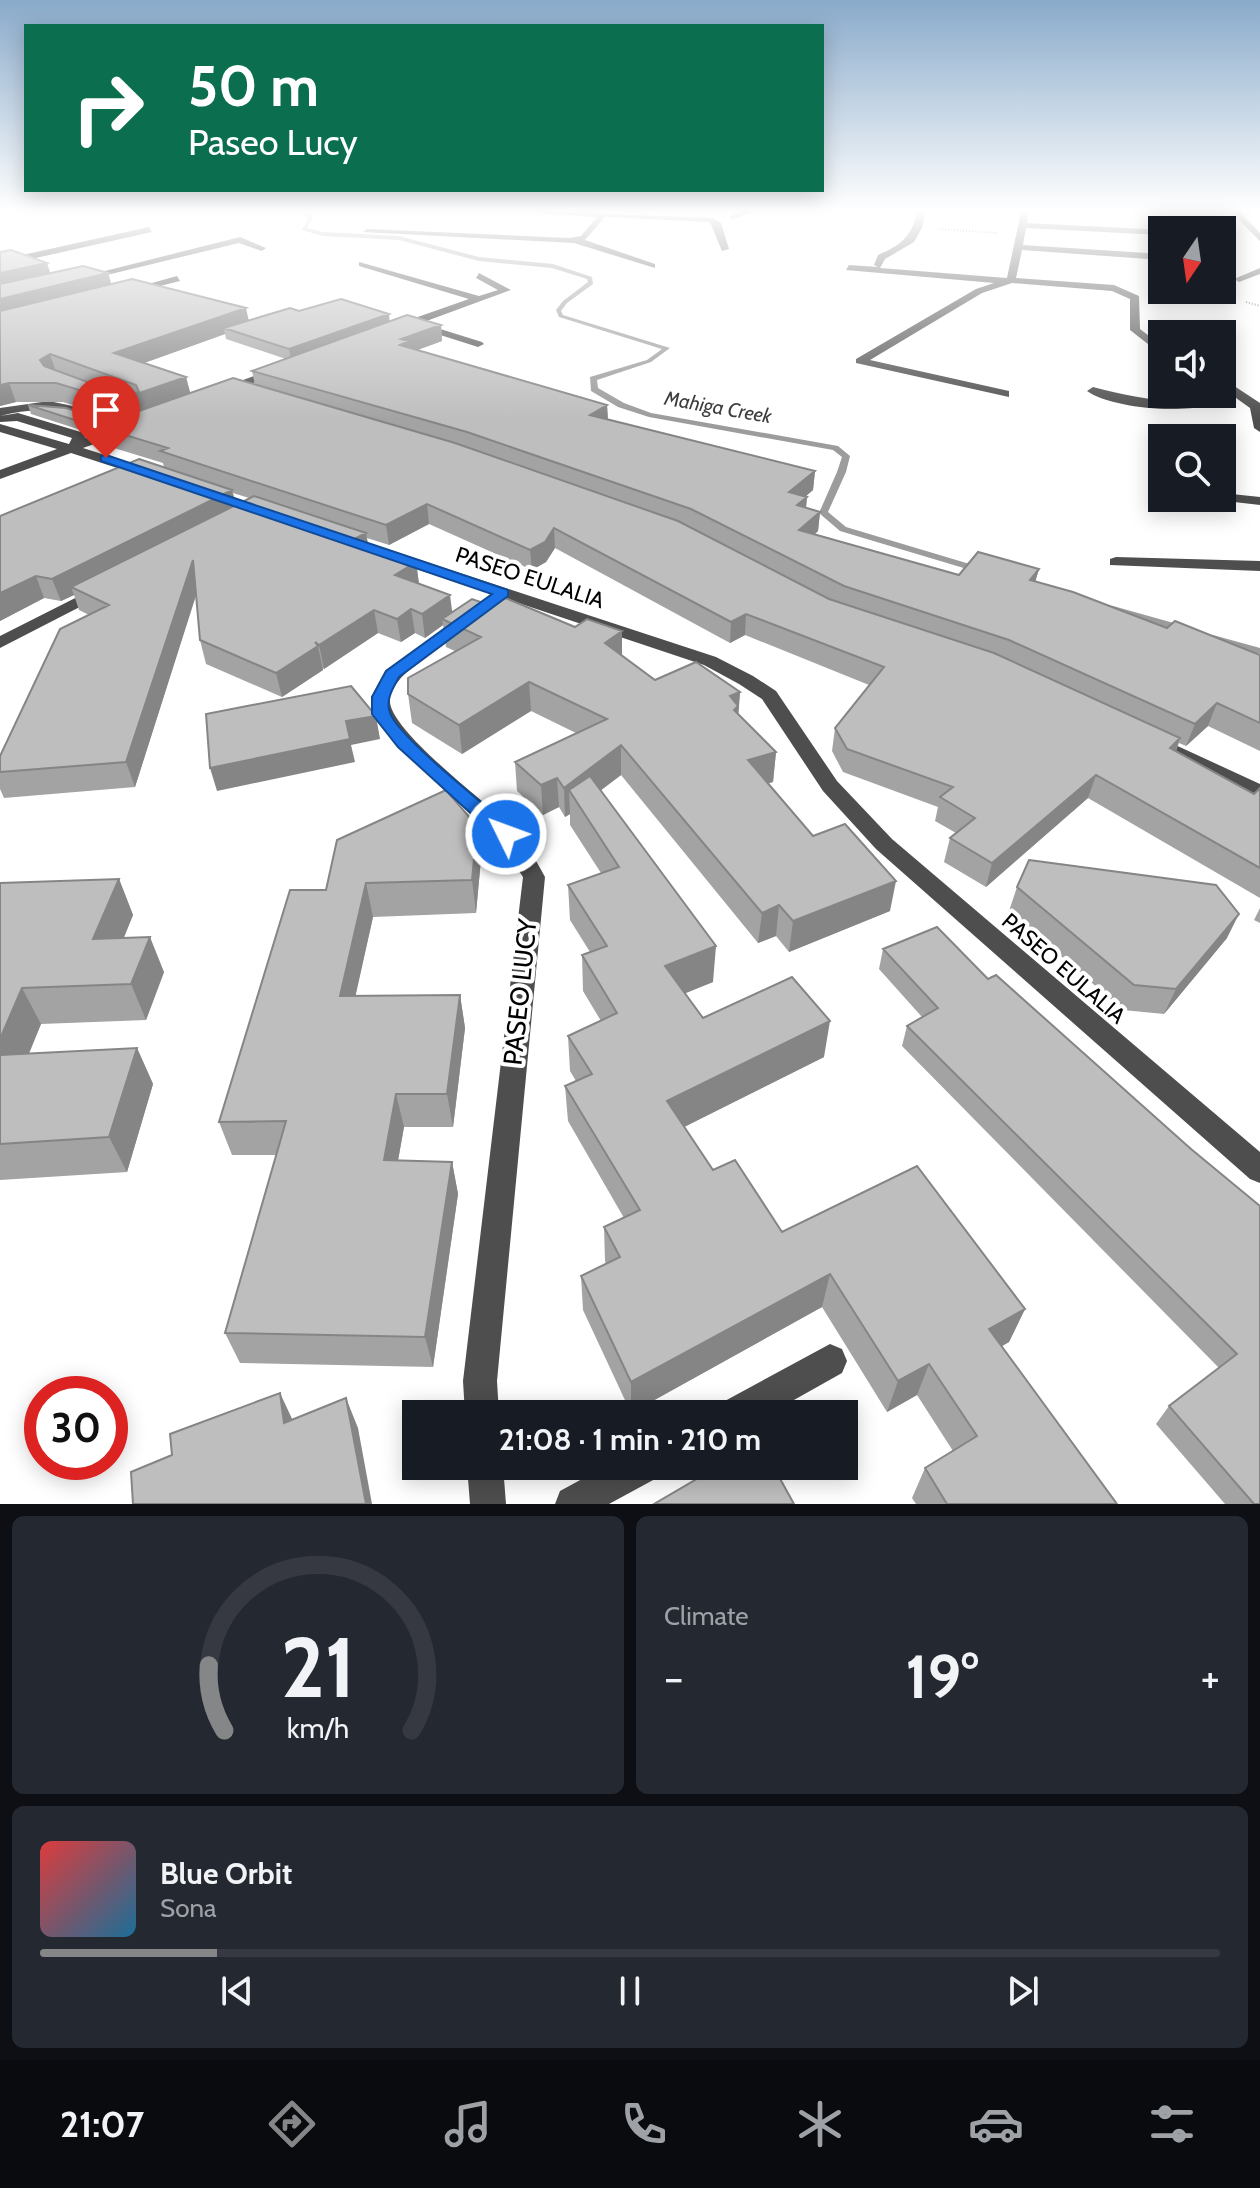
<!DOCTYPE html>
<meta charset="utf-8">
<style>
:root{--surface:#171b24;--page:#242831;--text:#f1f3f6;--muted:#9ea1a6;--line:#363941;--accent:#858687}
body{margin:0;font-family:Cabin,sans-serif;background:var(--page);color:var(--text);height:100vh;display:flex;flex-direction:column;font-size:30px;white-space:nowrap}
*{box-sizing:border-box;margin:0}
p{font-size:26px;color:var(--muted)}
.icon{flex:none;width:44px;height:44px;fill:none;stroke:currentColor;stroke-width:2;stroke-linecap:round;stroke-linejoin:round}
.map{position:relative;height:1504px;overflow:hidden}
.details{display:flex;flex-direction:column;gap:12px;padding:12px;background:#0d0f14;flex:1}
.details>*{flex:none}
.banner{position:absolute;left:24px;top:24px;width:800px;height:168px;border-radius:0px;box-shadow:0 4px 20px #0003;background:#0b6e4f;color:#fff;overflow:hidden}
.needle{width:52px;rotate:193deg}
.tools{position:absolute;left:1148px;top:216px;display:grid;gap:16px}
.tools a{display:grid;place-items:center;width:88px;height:88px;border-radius:0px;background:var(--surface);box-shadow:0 4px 20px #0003;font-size:40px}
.speed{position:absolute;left:24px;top:1376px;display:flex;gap:16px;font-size:40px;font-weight:700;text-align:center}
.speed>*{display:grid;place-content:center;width:104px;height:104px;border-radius:50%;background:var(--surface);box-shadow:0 4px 20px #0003;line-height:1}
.speed .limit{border:12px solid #d22;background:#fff;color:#111}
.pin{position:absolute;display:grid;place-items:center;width:68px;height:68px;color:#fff;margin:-82px -34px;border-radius:50% 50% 50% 0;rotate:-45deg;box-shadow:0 0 8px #0007}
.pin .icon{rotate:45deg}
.me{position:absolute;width:88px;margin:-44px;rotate:312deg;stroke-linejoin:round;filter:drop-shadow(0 0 6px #0008)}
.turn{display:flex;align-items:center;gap:28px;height:168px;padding:0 32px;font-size:36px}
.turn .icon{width:104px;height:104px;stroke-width:2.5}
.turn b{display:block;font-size:56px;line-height:68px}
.big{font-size:60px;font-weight:700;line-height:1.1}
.details .tile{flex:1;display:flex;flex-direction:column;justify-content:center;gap:12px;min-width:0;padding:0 28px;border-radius:12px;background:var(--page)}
.details .dial{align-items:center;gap:0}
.dial svg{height:208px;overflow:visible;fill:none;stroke:var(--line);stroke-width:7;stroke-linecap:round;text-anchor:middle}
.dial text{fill:var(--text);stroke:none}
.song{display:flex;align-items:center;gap:24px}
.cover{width:96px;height:96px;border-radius:12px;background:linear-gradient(135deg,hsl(0 70% 55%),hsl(200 70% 35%))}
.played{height:8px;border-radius:4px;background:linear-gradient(90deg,var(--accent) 15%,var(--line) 15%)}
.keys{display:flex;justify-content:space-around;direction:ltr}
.heat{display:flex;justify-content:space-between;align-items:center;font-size:44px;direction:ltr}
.details .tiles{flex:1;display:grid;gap:12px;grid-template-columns:1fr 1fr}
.tile:last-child{grid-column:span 2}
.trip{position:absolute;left:402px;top:1400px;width:456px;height:80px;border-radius:0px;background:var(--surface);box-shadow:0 4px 20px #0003;font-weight:700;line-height:80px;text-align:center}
.tabs{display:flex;height:128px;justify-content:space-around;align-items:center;background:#090b0e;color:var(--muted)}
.tabs .icon{width:56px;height:56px}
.tabs .active{color:var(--accent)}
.tabs b{font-size:36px;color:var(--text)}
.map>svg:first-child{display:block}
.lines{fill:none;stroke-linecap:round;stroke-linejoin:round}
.stream{fill:#9c9c9c;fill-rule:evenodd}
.path{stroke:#707070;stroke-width:2;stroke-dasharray:1 2;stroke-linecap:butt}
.minor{fill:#4e4e4e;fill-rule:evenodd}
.wall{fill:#a3a3a3;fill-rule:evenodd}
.shaded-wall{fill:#858585}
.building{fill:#bebebe;stroke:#858585;stroke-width:2;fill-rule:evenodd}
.route{fill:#1a73e8;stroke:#114b97;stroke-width:2}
.labels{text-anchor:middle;stroke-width:8;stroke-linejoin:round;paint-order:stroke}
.far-water-label{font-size:20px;font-style:italic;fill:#3d3d3d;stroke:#fff}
.street-label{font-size:22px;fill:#000;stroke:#fff}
.near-street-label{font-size:26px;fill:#000;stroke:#fff}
</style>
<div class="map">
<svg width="1260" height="1504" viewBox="0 0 1260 1504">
<rect width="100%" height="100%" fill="#fff"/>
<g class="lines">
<path class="stream" d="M294 209H300L314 215 307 228 323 232 399 236 479 257 553 264 592 277 593 284 567 303 561 311 563 315 670 348 651 362 597 380 598 388 624 403 651 413 838 446 850 456 846 472 828 512 846 527 983 568 985 570 980 573 977 572 840 531 819 513 837 472 842 457 833 450 649 417 618 407 591 391 590 377 647 360 662 349 559 317 556 310 563 301 588 282 587 279 552 268 479 261 399 240 323 236 302 230 309 217Z
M1113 606 1188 627 1189 629 1184 632 1109 611V607Z
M1213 635 1260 648V654L1209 640 1208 638Z"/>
<path class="path" d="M939 229 997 233
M1210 293 1225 297
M1246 302 1260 306"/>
<path class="minor" d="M483 209 712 218 721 223 729 249 722 251 710 222 605 217 585 240 655 264V268L574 243 363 232 367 229 569 238 581 236 597 217Z
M749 209H761L733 219 729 217Z
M918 209H926L922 228 914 242 885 259 880 268 1007 278 1021 212 1014 209H1028L1027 223 1164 230 1162 235 1026 228 1023 245 1162 254V260L1022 250 1016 278 1114 285 1139 296 1140 329 1162 346V355L1130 330V299L1112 291 1012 283 982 293 870 360 1009 391V397L856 363V359L976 289 994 283 846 270 849 265 878 267 874 265 878 255C902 245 913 235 918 209Z
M1228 209H1237L1260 233V241Z
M149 227 152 232 0 266V260Z
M240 237 266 248 262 251 239 243 82 281 77 278Z
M359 262 479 296 498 290 476 278 479 273 511 290 421 323 482 342 484 344 478 347 412 326 392 330V326L469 299 359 266Z
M1260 268V274L1239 282 1234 279Z
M177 276 180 281 128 294 123 291Z
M279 367 283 368V372L223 394 213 391Z
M1222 378 1260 403V432L1254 428 1250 408 1232 395C1205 418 1114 410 1087 391L1093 387C1137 398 1178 408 1222 394Z
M49 401 82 408 128 426V432L83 448 152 470V476H142L71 453 0 479V470L57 449 0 432V424L69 444 72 438 17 421 0 422V416L18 413 84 433 85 438 111 429C72 411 42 405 0 416V408Z
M1222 493 1260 497V505L1217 500 1222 498Z
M390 550 716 657 753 676 776 691 837 781 892 839 1260 1152V1183L1250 1179 876 849 823 791 762 699 739 684 704 665 384 558V552Z
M1116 557 1260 561V571L1110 565V559Z
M99 586 107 591 105 594 0 648V636Z
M464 617 473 622 470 626C449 641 393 672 390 699 386 728 487 803 511 826 524 839 536 860 545 877L497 1381 499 1414H465L463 1381 523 877 498 839 398 747 371 714V697L386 670Z
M1158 737 1260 784V799L1151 747 1148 743Z
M830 1344 842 1349 847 1361 842 1373 769 1414H718L723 1402Z
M467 1466H503L506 1504H470Z
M606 1466H660L655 1479 609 1504H555L560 1491Z"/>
</g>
<path class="wall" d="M0 252 47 263 50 273H108L111 284 249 320 299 311 390 321 441 325 442 341 418 350 607 405 608 419 815 471 813 490 805 497H807L806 508 820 512 818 531 815 534 959 575 1039 569 1035 582 1167 628 1260 655V751L1208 726 1186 746 1179 743 1176 751 1254 794 1260 788V898L1088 798 986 887 944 862 950 838 956 833 935 821 938 807 843 772 832 751 835 728 869 685 745 635 730 643 555 548 546 562 532 570 429 524 389 545 367 538 368 546 416 562 419 583 452 612 622 656 655 680 740 692 738 714 776 752 773 782 768 783 813 836 890 911 789 952 776 936 758 943 621 775 601 790 713 982 685 993 703 1018 824 1057 684 1127 713 1170 782 1232 1025 1309 1009 1342 1002 1346 1117 1504H916L912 1498 925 1468 953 1451 917 1395 887 1412 822 1307 631 1413 583 1310 581 1276 606 1264 605 1261 604 1227 624 1218 568 1121 565 1086 576 1081 570 1071 568 1036 601 1021 583 991 582 955 590 952 570 920 568 885 601 873 570 825V814L565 817 559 807 543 815 517 791 515 762 576 733 531 711 462 754 412 723 408 694 455 651 446 647 443 625 425 638 415 633 401 642 378 633 324 669 322 668 323 670 282 697 206 664 200 640 196 594 135 787 4 798 0 789V756L89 615 79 610 74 595 61 601 44 598 0 621V516L164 467 163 463 101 444 97 430 87 432 31 414 28 405 100 419 102 424 116 419 63 402H16L0 406ZM225 334 226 339 286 359 252 371 255 385 190 393 186 377 144 363ZM233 493 249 498 236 505Z
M481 859 476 913 373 917 355 996 460 995 465 1028 453 1127H404L398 1161 452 1162 458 1194 433 1367 240 1363 225 1333 276 1155H232L219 1122 326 890Z
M119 879 133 915 124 937 164 972 146 1020 41 1024 29 1054 137 1048 153 1084 127 1172 0 1180V883Z
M1017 887 1227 938 1164 1014 1123 1010 1009 911Z
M1260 908V923L1254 920Z
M883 949 988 979 1260 1206V1504H1225L1156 1424 1169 1406 1219 1368 902 1046 907 1026 922 1017 879 969Z"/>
<path class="shaded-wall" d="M47 263 52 279 0 291V273Z
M108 273 113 289 0 318V299Z
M246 308 250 326 224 328 225 334 119 372 114 353Z
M389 314 390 325 291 360 289 349Z
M441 325 442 341 411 352 402 361 401 339Z
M50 354 56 372 46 378 40 360Z
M186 377 191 396 122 421 116 401Z
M9 383 16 402 0 406V385Z
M607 405 608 422 590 415Z
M100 419 103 428 96 426 97 430 87 432 84 423Z
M815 471 813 490 787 512 789 492Z
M232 490 237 511 71 587 74 595 61 601 52 579Z
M807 497 805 517 797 505Z
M427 504 429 524 389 545 386 525Z
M820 512 818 531 797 550 799 530Z
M554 528 555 548 546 562 532 570 530 550Z
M366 533 370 555 352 540Z
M193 560 200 583 135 787 126 762Z
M416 562 419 585 395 575Z
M1039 569 1033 589 1030 580Z
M36 576 44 598 0 621V593Z
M450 595 453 618 442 619 443 625 425 638 422 614Z
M411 609 415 633 401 642 397 619Z
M374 610 378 633 324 669 319 645Z
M746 614 745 635 730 643 731 622Z
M622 631V659L605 643Z
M318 646 323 670 282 697 276 673Z
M529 682 531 711 462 754 459 725Z
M740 692 738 720 730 696Z
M1217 703 1208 726 1186 746 1195 724Z
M376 716 380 739 351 745 355 762 217 791 210 768 346 721Z
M1180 738 1172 761 1170 748Z
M621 745V775L579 807 569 790 570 814 565 817 564 788Z
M776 752 773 782 746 790 748 760Z
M1096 775 1088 798 986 887 992 863Z
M557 778 559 807 543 815 541 785Z
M477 826 481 859 476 913 472 880Z
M119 879 133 915 109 974 93 939Z
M896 881 890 911 789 952 793 921Z
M366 883 373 917 348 1030 340 996Z
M779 905 776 936 758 943 762 913Z
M1239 914 1227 938 1164 1014 1176 989Z
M150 937 164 972 146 1020 131 984Z
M716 946 713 982 664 1002 665 966Z
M22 988 41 1024 13 1091 0 1068V1039Z
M460 995 465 1028 453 1127 447 1094Z
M830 1021 824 1057 666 1136 667 1101Z
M137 1048 153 1084 127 1172 109 1137Z
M396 1094 404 1127 392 1193 384 1160Z
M452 1162 458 1194 433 1367 425 1337Z
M830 1274 822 1307 631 1413V1382Z
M1025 1309 1009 1342 975 1362 989 1329Z
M929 1364 917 1395 887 1412 898 1381Z
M280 1393 294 1423H284Z
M346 1398 358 1428 372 1504H366Z"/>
<path class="building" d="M11 250 47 263 0 273V252Z
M83 266 108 273 0 299V284Z
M132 279 246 308 114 353 186 377 116 401 56 383H9L0 385V311ZM50 354 136 385 139 392 125 396 44 366 40 360Z
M341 299 389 314 289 349 224 328 290 308 299 311Z
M407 315 441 325 401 339 409 341 400 345 607 405 590 415 815 471 789 492 807 497 797 505 820 512 799 530 959 575 978 552 1039 569 1030 580 1073 592 1167 628 1175 621 1260 655V723L1217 703 1195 724 1009 640 844 586 691 509 467 432 252 371Z
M233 378 455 443 678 521 829 599 994 653 1180 738 1170 748 1254 794 1260 788V868L1096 775 992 863 950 838 975 818 940 797 953 787 847 749 835 728 884 667 746 614 731 622 554 528 545 542 530 550 427 504 386 525 160 451 168 448 96 426Z
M28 405 66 408 100 419 84 423Z
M139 459 232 490 52 579 36 576 0 593V516Z
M254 496 366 533 352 540 416 562 395 575 450 595 422 614 411 609 397 619 374 610 319 645 315 642 318 646 276 673 200 640 193 560 126 762 0 772V756L60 629 109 605 71 587Z
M503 597 575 627 587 619 622 631 605 643 655 680 696 662 740 692 730 696 738 706 734 710 776 752 748 760 813 836 845 824 896 881 793 921 779 905 762 913 621 745 564 788 557 778 541 785 515 762 607 719 529 682 459 725 408 694V678L481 637 442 619 472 599 489 605Z
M351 686 376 716 346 721 350 739 210 768 206 714Z
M590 776 716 946 665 966 703 1018 792 977 830 1021 667 1101 713 1170 735 1160 782 1232 917 1166 1025 1309 989 1329 1117 1504H947L925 1468 977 1436 929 1364 898 1381 830 1274 631 1382 581 1276 620 1257 604 1227 640 1210 565 1086 592 1074 568 1036 617 1013 582 955 607 946 568 885 619 867 569 790Z
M446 790 477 826 472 880 366 883 340 996 460 995 447 1094H396L384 1160 452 1162 425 1337 225 1333 286 1121 219 1122 290 890H326L337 840Z
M1029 860 1216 885 1239 914 1176 989 1134 985 1017 887Z
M119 879 93 939 150 937 131 984 22 988 0 1039V883Z
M937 927 988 979 996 975 1191 1149 1260 1206V1504H1254L1169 1406 1237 1354 907 1026 938 1008 883 949Z
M137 1048 109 1137 0 1144V1055Z
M280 1393 284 1423 346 1398 366 1504H133L131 1472 172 1455 170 1434Z
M719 1466H773L794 1504H654Z"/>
<linearGradient id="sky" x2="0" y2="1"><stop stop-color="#89aaca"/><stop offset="0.5" stop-color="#fff"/><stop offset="1" stop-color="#fff" stop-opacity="0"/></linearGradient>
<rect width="1260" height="420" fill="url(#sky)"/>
<path class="route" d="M106 455 508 590V596L399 677C393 688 385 700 390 713 399 738 489 808 513 829L516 834 513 839H499L398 747 372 714V697L386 671 492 594 101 461V456Z"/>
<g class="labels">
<g class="far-water-label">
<text transform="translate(718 407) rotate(10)" y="7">Mahiga Creek</text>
</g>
<g class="street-label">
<text transform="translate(530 577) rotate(18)" y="8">PASEO EULALIA</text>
<text transform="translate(1064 968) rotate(41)" y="8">PASEO EULALIA</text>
</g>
<g class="near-street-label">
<text transform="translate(520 992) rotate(-84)" y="9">PASEO LUCY</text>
</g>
</g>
</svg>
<div class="tools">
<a><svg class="needle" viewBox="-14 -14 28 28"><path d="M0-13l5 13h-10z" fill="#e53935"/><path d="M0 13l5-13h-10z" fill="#9ea1a6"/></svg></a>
<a><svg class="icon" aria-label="sound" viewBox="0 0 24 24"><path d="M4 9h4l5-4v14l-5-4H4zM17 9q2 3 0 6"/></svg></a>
<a><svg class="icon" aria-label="search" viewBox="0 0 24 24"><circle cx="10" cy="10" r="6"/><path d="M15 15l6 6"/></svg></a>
</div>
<div class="speed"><div class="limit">30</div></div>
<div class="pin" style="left:106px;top:458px;background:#d93025"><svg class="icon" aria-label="arrive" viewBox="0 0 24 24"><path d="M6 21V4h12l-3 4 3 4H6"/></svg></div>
<svg class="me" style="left:506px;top:834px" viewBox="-20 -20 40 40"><circle r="17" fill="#1a73e8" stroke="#fff" stroke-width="3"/><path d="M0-11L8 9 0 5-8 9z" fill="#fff"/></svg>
<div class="trip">21:08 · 1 min · 210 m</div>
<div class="banner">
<div class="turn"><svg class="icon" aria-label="right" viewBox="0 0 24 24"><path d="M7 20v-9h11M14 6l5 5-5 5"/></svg><div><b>50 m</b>Paseo Lucy</div></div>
</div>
</div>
<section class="details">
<div class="tiles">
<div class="tile dial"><svg viewBox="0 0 100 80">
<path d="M14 69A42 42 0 1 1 86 69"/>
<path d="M14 69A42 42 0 0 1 8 44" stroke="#858687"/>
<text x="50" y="56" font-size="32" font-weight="700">21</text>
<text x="50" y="72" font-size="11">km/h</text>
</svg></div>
<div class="tile"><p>Climate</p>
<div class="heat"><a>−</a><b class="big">19°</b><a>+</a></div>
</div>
<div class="tile">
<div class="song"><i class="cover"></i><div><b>Blue Orbit</b><p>Sona</p></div></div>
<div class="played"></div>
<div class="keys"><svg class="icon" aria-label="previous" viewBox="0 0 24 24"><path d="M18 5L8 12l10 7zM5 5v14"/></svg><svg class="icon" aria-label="pause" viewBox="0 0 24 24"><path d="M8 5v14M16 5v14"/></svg><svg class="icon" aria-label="next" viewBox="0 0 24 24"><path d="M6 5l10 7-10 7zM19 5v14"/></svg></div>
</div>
</div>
</section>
<nav class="tabs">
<b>21:07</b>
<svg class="icon active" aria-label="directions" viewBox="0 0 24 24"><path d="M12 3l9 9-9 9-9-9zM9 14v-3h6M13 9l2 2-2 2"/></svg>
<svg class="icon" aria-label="music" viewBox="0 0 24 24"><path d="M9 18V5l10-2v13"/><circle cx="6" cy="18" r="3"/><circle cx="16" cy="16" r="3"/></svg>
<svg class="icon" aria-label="phone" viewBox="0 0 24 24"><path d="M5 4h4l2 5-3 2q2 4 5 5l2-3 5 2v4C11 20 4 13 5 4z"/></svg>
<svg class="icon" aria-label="climate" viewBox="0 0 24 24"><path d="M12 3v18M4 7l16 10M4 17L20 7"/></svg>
<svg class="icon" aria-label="car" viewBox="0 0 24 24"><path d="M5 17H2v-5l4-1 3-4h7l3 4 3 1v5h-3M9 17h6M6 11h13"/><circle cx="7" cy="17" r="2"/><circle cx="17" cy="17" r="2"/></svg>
<svg class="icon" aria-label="filters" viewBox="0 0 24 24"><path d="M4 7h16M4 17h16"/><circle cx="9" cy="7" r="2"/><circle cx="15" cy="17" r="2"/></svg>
</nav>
